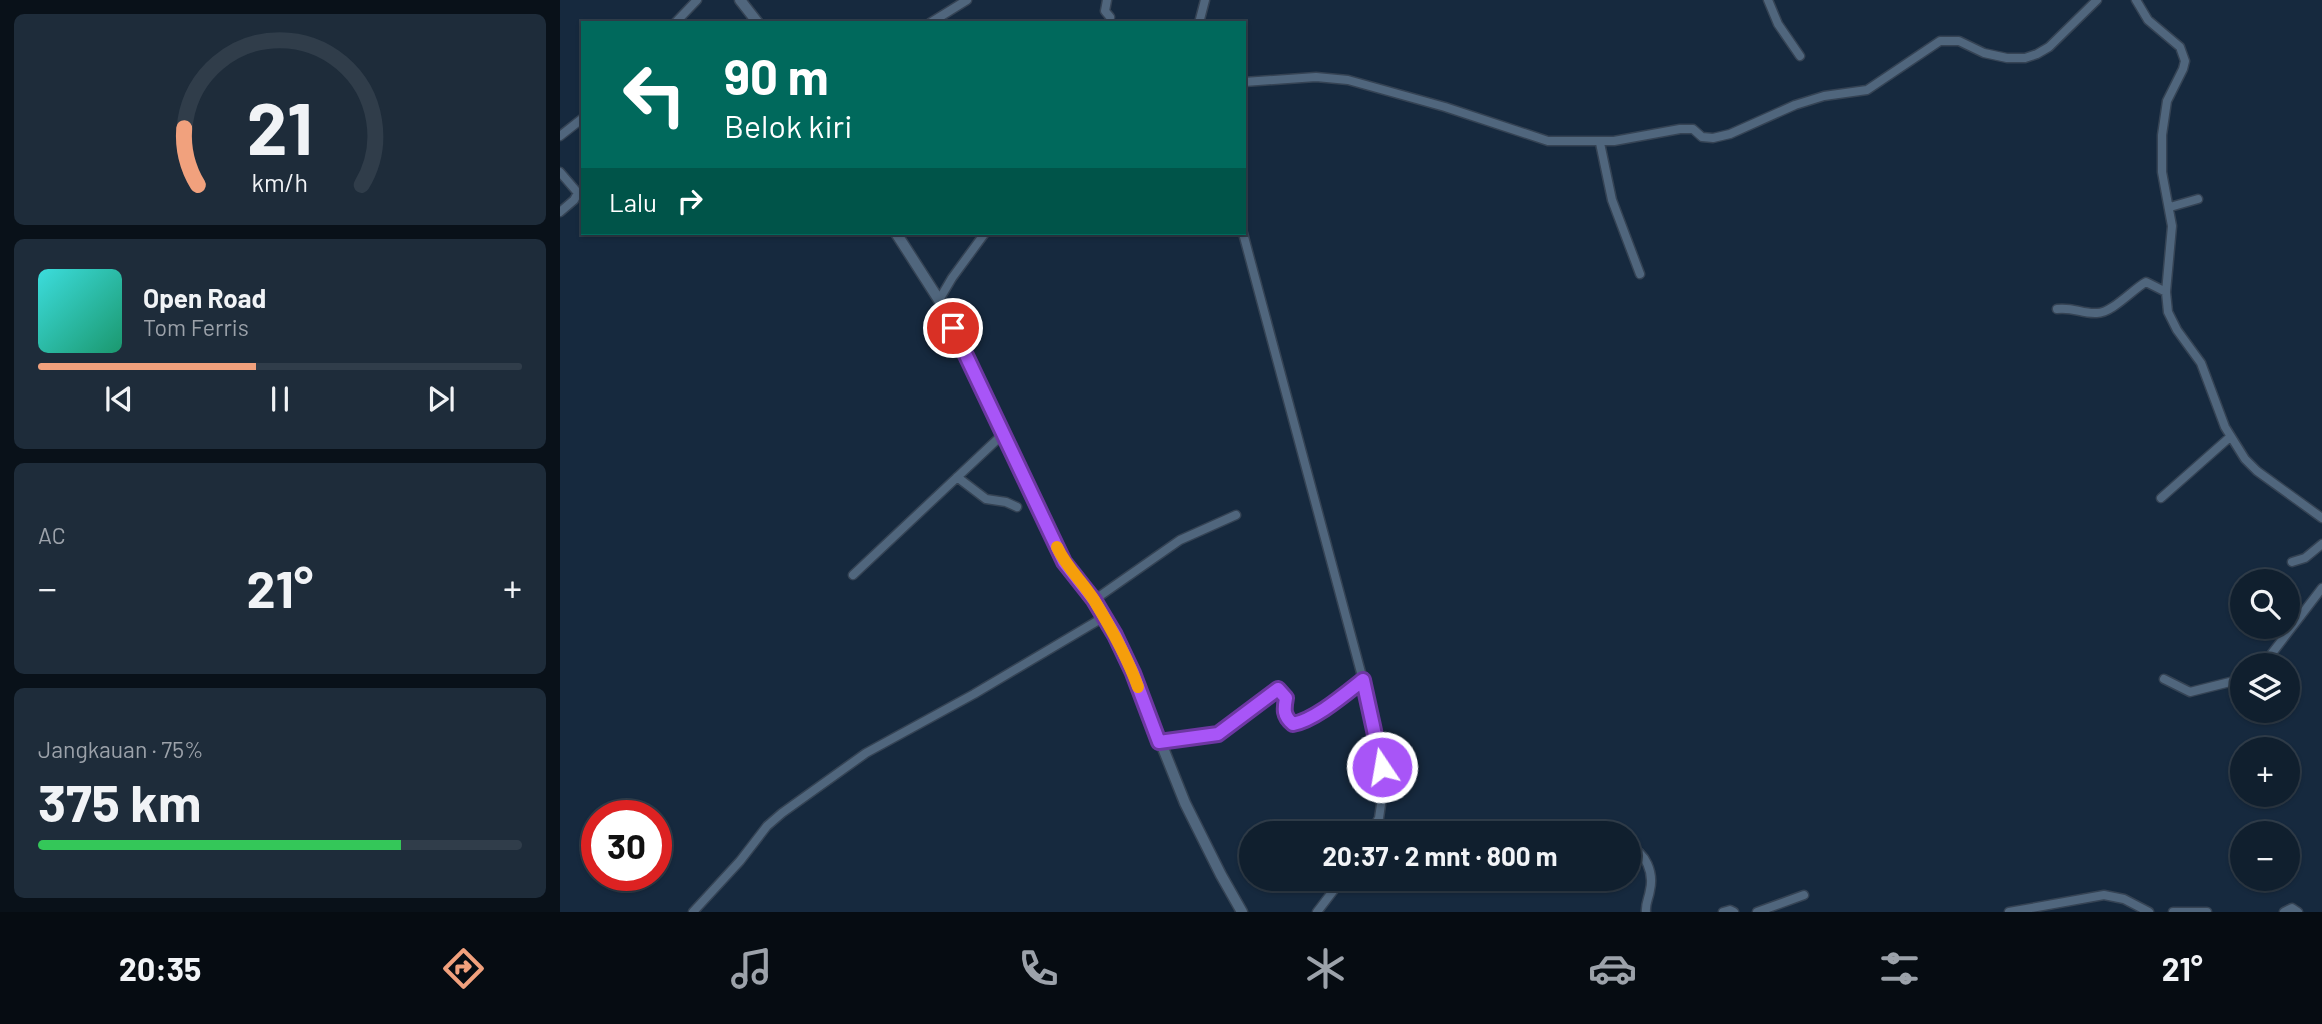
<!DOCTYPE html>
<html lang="id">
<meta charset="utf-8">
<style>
:root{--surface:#101f2e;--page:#1e2c3a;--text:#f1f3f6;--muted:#9ca2aa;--line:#303d4a;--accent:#f1a17d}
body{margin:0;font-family:Barlow,sans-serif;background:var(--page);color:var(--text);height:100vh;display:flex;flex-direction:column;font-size:26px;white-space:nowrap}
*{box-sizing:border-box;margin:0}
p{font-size:23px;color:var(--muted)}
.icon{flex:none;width:38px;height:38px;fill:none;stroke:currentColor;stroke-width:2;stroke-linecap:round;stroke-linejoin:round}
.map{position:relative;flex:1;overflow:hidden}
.panel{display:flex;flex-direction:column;gap:14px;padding:14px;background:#091119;width:560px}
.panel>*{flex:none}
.banner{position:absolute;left:21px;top:21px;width:665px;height:214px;border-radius:0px;box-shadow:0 2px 5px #0004,0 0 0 2px var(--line);background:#00695c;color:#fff;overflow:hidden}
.tools{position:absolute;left:1670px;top:569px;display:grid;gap:14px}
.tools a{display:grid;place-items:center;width:70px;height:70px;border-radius:50%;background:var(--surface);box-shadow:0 2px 5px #0004,0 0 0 2px var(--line);font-size:35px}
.speed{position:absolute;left:21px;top:800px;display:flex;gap:14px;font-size:35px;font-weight:700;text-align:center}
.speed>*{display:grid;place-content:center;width:91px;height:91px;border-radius:50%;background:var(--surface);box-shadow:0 2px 5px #0004,0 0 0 2px var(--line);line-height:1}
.speed .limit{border:10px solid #d22;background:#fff;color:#111}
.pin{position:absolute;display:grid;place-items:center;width:60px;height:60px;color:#fff;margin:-30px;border:4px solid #fff;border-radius:50%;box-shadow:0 2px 7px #0007}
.me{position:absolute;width:77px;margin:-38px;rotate:348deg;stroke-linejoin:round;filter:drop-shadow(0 0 5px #0008)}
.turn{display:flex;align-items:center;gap:24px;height:147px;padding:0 28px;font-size:32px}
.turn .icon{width:91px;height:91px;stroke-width:2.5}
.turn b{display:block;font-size:49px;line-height:60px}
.then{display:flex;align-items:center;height:66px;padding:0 28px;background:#0003;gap:14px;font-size:26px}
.big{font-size:52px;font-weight:700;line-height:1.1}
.panel .widget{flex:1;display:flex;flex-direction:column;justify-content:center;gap:10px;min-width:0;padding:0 24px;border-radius:10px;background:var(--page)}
.panel .dial{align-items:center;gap:0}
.dial svg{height:182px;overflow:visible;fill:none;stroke:var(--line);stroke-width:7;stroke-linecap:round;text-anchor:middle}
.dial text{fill:var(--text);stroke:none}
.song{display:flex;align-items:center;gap:21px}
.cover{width:84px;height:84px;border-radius:10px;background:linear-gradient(135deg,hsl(180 70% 55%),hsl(160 70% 35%))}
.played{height:7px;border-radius:4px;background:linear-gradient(90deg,var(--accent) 45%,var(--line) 45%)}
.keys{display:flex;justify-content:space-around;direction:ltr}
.heat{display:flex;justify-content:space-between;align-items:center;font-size:38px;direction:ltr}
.charge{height:10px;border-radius:5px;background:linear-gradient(90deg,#34c759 75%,var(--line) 0)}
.trip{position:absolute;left:679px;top:821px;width:402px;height:70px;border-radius:35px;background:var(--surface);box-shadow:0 2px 5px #0004,0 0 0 2px var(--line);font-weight:700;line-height:70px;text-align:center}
.menu{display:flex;height:112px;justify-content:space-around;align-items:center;background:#060c12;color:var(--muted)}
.menu .icon{width:49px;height:49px}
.menu .active{color:var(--accent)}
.menu b{font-size:32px;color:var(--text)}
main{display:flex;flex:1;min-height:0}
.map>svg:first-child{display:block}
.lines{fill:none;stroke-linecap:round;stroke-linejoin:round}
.minor-casing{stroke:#354354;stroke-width:11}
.tertiary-casing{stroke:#354354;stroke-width:13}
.minor{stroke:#50667d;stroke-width:8}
.tertiary{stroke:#50667d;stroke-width:10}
.route-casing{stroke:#6d37a1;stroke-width:18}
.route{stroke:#a855f7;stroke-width:12}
.slow{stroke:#f59e0b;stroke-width:12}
</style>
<main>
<section class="panel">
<div class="widget dial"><svg viewBox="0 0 100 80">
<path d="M14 69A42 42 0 1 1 86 69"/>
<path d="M14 69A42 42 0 0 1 8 44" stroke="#f1a17d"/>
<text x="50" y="56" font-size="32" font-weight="700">21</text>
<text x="50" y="72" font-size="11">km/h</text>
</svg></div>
<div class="widget">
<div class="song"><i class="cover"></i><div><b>Open Road</b><p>Tom Ferris</p></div></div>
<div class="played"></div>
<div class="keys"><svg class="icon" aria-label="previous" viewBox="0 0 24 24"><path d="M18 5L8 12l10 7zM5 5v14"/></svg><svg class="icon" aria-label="pause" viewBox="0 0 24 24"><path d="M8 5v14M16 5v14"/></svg><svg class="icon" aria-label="next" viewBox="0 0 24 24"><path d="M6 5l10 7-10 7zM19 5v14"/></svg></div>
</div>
<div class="widget"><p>AC</p>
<div class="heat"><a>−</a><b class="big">21°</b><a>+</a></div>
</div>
<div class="widget"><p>Jangkauan · 75%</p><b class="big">375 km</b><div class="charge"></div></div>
</section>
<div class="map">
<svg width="1762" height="912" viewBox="0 0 1762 912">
<rect width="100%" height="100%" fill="#16293e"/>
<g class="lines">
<g class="minor-casing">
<path id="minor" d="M547 0 545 11 550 17
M1208 0 1218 24 1240 56
M1576 0 1588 20 1620 47 1625 61 1623 69 1607 101 1602 135V172L1612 226 1606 292 1608 312 1617 330 1641 363 1665 427 1685 459 1697 471 1762 518
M115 23 137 0
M370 23 407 0
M639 23 645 0
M684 82 756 77 788 80 885 107 988 141H1054L1120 129H1133L1142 137 1153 138 1170 134 1235 105 1264 96 1307 90 1380 41H1399L1424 53 1447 58H1465L1477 54 1489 47 1537 0
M0 136 23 118
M1040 143 1052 200 1080 274
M0 172 18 193 14 200 0 212
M1610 207 1638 199
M683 233 803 680 822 767 823 791 819 818 811 833
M379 300 392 278 425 233
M1497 309C1514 307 1522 314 1537 313 1552 313 1573 289 1586 282L1606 292
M397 477 426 499 446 502 457 507
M1601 498 1670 437
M1732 562 1745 558 1762 544
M293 575 442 435
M534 600 620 540 676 515
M1703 665 1762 588
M1604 679 1630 692 1682 679
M599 742 658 734 718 689 726 698C724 709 724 714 731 723L735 724 779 699 803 680
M1069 847C1086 852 1094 873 1090 890 1089 898 1085 904 1086 912
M133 912 180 861 207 826 222 813 306 753 414 694 544 617
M757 912 783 878
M1163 912 1170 910 1174 912
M1197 912 1244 895
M1449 912 1544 895 1564 899 1589 912
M1613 912H1647
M1724 912 1732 908 1738 912"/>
</g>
<g class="tertiary-casing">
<path id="tertiary" d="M180 0 198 23
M336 233 379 300 393 328 504 562 534 600 555 635 573 673 625 803 661 875 682 912"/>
</g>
<use href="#minor" class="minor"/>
<use href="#tertiary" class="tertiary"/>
</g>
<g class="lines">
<g class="route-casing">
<path id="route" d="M393 328 504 562 534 600 555 635 573 673 599 742 658 734 718 689 726 698C724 709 723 716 733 724 755 720 785 694 803 680L822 767"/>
</g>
<use href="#route" class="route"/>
<path class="slow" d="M497 547C506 567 522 581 534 600 551 628 567 656 578 687"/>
</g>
</svg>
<div class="tools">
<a><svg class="icon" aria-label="search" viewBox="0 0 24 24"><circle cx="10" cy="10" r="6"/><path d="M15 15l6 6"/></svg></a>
<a><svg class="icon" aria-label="layers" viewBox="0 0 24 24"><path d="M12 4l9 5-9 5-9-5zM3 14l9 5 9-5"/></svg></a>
<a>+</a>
<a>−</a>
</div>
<div class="speed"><div class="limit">30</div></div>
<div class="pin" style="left:393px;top:328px;background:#d93025"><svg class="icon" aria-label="arrive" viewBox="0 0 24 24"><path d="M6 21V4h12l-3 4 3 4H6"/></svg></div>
<svg class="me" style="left:822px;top:767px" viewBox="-20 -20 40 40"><circle r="17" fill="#a855f7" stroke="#fff" stroke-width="3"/><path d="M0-11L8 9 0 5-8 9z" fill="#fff"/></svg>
<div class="trip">20:37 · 2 mnt · 800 m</div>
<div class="banner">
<div class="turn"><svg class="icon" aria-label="left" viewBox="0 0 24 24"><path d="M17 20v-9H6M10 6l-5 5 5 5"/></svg><div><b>90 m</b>Belok kiri</div></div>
<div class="then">Lalu<svg class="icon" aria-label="right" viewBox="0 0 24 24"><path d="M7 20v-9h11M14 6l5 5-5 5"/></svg></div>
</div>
</div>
</main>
<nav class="menu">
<b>20:35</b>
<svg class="icon active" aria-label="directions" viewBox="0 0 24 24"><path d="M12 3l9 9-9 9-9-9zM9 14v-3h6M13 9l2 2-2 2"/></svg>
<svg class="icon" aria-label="music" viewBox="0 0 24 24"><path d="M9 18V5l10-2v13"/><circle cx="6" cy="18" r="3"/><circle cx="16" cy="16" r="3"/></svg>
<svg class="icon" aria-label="phone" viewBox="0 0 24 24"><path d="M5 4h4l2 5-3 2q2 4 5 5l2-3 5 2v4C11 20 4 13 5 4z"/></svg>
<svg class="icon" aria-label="climate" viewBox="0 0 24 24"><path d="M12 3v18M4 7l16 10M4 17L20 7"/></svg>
<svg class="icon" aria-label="car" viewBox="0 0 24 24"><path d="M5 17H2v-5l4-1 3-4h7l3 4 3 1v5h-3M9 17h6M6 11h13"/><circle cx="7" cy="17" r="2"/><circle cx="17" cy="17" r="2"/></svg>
<svg class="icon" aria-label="filters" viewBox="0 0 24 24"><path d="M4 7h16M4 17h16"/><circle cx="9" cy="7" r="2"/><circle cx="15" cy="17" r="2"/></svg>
<b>21°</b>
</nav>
